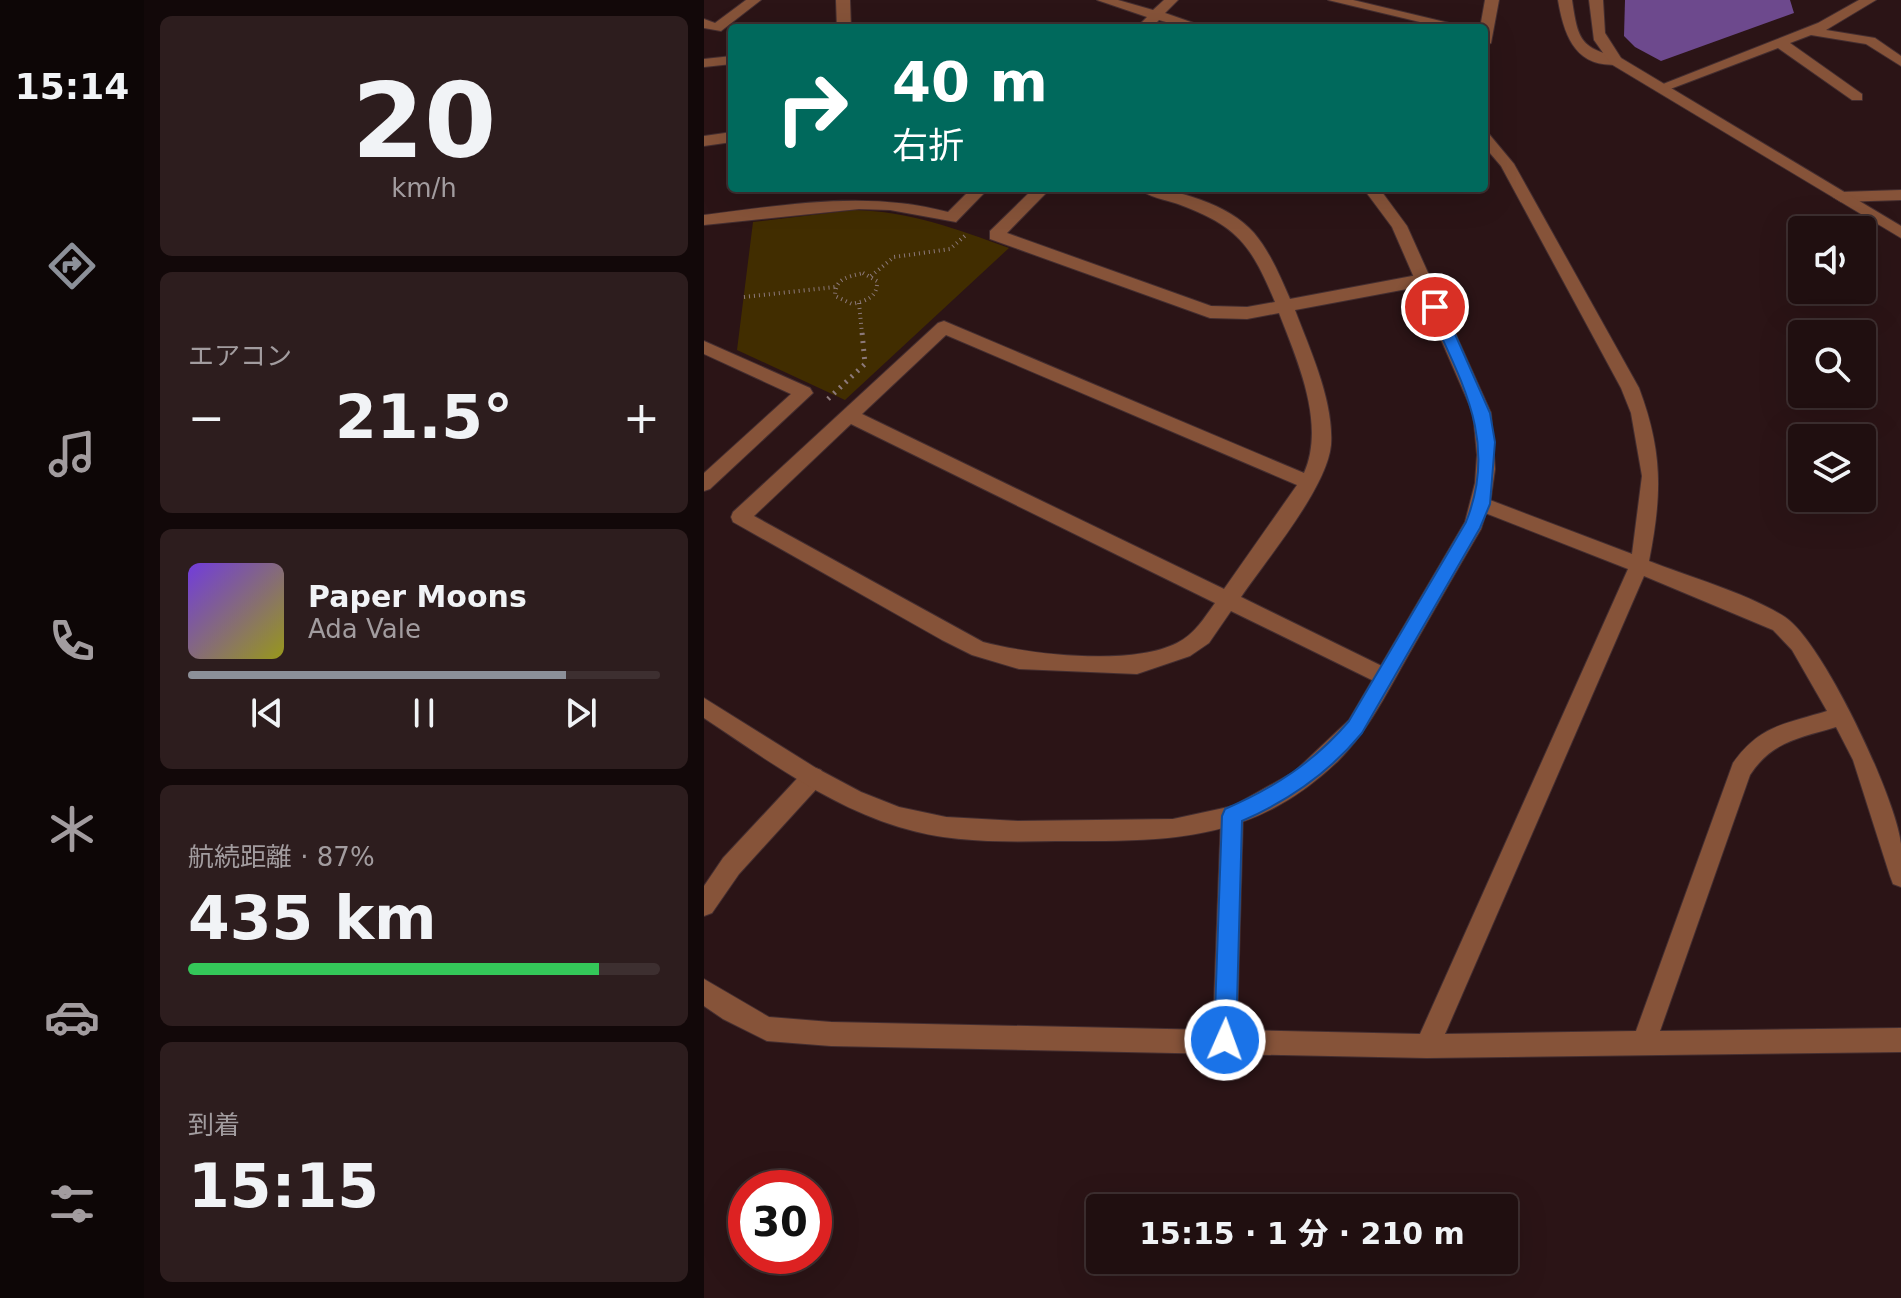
<!DOCTYPE html>
<html lang="ja">
<meta charset="utf-8">
<style>
:root{--surface:#200f10;--page:#2d1d1e;--text:#f1f3f6;--muted:#a29c9f;--line:#3d2f30;--accent:#8c9099}
body{margin:0;font-family:"DejaVu Sans","Noto Sans JP",sans-serif;background:var(--page);color:var(--text);height:100vh;display:flex;flex-direction:column;font-size:30px;white-space:nowrap}
*{box-sizing:border-box;margin:0}
p{font-size:26px;color:var(--muted)}
.icon{flex:none;width:44px;height:44px;fill:none;stroke:currentColor;stroke-width:2;stroke-linecap:round;stroke-linejoin:round}
.map{position:relative;flex:1;overflow:hidden}
.drawer{display:flex;flex-direction:column;gap:16px;padding:16px;background:#120809;width:560px}
.drawer>*{flex:none}
.banner{position:absolute;left:24px;top:24px;width:760px;height:168px;border-radius:8px;box-shadow:0 8px 32px #0002,0 0 0 2px var(--line);background:#00695c;color:#fff;overflow:hidden}
.tools{position:absolute;left:1084px;top:216px;display:grid;gap:16px}
.tools a{display:grid;place-items:center;width:88px;height:88px;border-radius:8px;background:var(--surface);box-shadow:0 8px 32px #0002,0 0 0 2px var(--line);font-size:40px}
.speed{position:absolute;left:24px;top:1170px;display:flex;gap:16px;font-size:40px;font-weight:700;text-align:center}
.speed>*{display:grid;place-content:center;width:104px;height:104px;border-radius:50%;background:var(--surface);box-shadow:0 8px 32px #0002,0 0 0 2px var(--line);line-height:1}
.speed .limit{border:12px solid #d22;background:#fff;color:#111}
.pin{position:absolute;display:grid;place-items:center;width:68px;height:68px;color:#fff;margin:-34px;border:4px solid #fff;border-radius:50%;box-shadow:0 2px 8px #0007}
.me{position:absolute;width:88px;margin:-44px;rotate:2deg;stroke-linejoin:round;filter:drop-shadow(0 0 6px #0008)}
.turn{display:flex;align-items:center;gap:28px;height:168px;padding:0 32px;font-size:36px}
.turn .icon{width:104px;height:104px;stroke-width:2.5}
.turn b{display:block;font-size:56px;line-height:68px}
.big{font-size:60px;font-weight:800;line-height:1.1}
.drawer .card{flex:1;display:flex;flex-direction:column;justify-content:center;gap:12px;min-width:0;padding:0 28px;border-radius:12px;background:var(--page)}
.drawer .dial{align-items:center;gap:0}
.dial b{font-size:104px;line-height:1}
.song{display:flex;align-items:center;gap:24px}
.cover{width:96px;height:96px;border-radius:12px;background:linear-gradient(135deg,hsl(260 70% 55%),hsl(60 70% 35%))}
.played{height:8px;border-radius:4px;background:linear-gradient(90deg,var(--accent) 80%,var(--line) 80%)}
.keys{display:flex;justify-content:space-around;direction:ltr}
.heat{display:flex;justify-content:space-between;align-items:center;font-size:44px;direction:ltr}
.charge{height:12px;border-radius:6px;background:linear-gradient(90deg,#34c759 87%,var(--line) 0)}
.trip{position:absolute;left:382px;top:1194px;width:432px;height:80px;border-radius:8px;background:var(--surface);box-shadow:0 8px 32px #0002,0 0 0 2px var(--line);font-weight:800;line-height:80px;text-align:center}
main{display:flex;flex:1;min-height:0}
.tab-bar{display:flex;flex-direction:column;width:144px;justify-content:space-around;align-items:center;background:#0d0606;color:var(--muted)}
.tab-bar .icon{width:56px;height:56px}
.tab-bar .current{color:var(--accent)}
.tab-bar b{font-size:36px;color:var(--text)}
.map>svg:first-child{display:block}
.green{fill:#412d00}
.water{fill:#6d498d}
.lines{fill:none;stroke-linecap:round;stroke-linejoin:round}
.minor-casing{stroke:#442e30;stroke-width:2}
.tertiary-casing{stroke:#442e30;stroke-width:2}
.path-far1{stroke:#8c797a;stroke-width:4;stroke-dasharray:1 4;stroke-linecap:butt}
.path{stroke:#8c797a;stroke-width:5;stroke-dasharray:2 6;stroke-linecap:butt}
.minor{fill:#865339;fill-rule:evenodd}
.tertiary{fill:#865339;fill-rule:evenodd}
.route{fill:#1a73e8;stroke:#114b97;stroke-width:2}
</style>
<main>
<nav class="tab-bar">
<b>15:14</b>
<svg class="icon current" aria-label="directions" viewBox="0 0 24 24"><path d="M12 3l9 9-9 9-9-9zM9 14v-3h6M13 9l2 2-2 2"/></svg>
<svg class="icon" aria-label="music" viewBox="0 0 24 24"><path d="M9 18V5l10-2v13"/><circle cx="6" cy="18" r="3"/><circle cx="16" cy="16" r="3"/></svg>
<svg class="icon" aria-label="phone" viewBox="0 0 24 24"><path d="M5 4h4l2 5-3 2q2 4 5 5l2-3 5 2v4C11 20 4 13 5 4z"/></svg>
<svg class="icon" aria-label="climate" viewBox="0 0 24 24"><path d="M12 3v18M4 7l16 10M4 17L20 7"/></svg>
<svg class="icon" aria-label="car" viewBox="0 0 24 24"><path d="M5 17H2v-5l4-1 3-4h7l3 4 3 1v5h-3M9 17h6M6 11h13"/><circle cx="7" cy="17" r="2"/><circle cx="17" cy="17" r="2"/></svg>
<svg class="icon" aria-label="filters" viewBox="0 0 24 24"><path d="M4 7h16M4 17h16"/><circle cx="9" cy="7" r="2"/><circle cx="15" cy="17" r="2"/></svg>
</nav>
<section class="drawer">
<div class="card dial"><b>20</b><p>km/h</p></div>
<div class="card"><p>エアコン</p>
<div class="heat"><a>−</a><b class="big">21.5°</b><a>+</a></div>
</div>
<div class="card">
<div class="song"><i class="cover"></i><div><b>Paper Moons</b><p>Ada Vale</p></div></div>
<div class="played"></div>
<div class="keys"><svg class="icon" aria-label="previous" viewBox="0 0 24 24"><path d="M18 5L8 12l10 7zM5 5v14"/></svg><svg class="icon" aria-label="pause" viewBox="0 0 24 24"><path d="M8 5v14M16 5v14"/></svg><svg class="icon" aria-label="next" viewBox="0 0 24 24"><path d="M6 5l10 7-10 7zM19 5v14"/></svg></div>
</div>
<div class="card"><p>航続距離 · 87%</p><b class="big">435 km</b><div class="charge"></div></div>
<div class="card"><p>到着</p><b class="big">15:15</b></div>
</section>
<div class="map">
<svg width="1197" height="1298" viewBox="0 0 1197 1298">
<rect width="100%" height="100%" fill="#2b1416"/>
<path class="green" d="M150 210C205 211 253 229 305 248L141 400 33 350 49 222Z"/>
<path class="water" d="M921 0H1086L1090 13 957 61 931 47 920 36Z"/>
<g class="lines">
<g class="minor-casing">
<path id="minor" d="M42 0H57L17 31 0 28V19L11 23Z
M132 0H146L147 28H133Z
M393 0H414L449 10 460 0H474L461 13 504 28H483L455 20 447 28H432L443 17Z
M624 0H649L766 28H741Z
M781 0H795L787 43 780 47V28H776Z
M854 0H868C874 40 876 48 917 58V64C872 70 860 36 854 0Z
M1155 0H1172L1122 30 1171 38 1197 56V66L1162 44 1107 35 1086 43 1158 94V100H1148L1074 48 961 91 949 88 1114 23Z
M28 132V142L0 146V136Z
M780 132 785 134 810 164 935 388C959 452 958 495 945 561 988 578 1043 593 1081 617 1119 642 1192 798 1197 844 1197 858 1197 873 1197 887L1189 884 1186 876 1149 760 1132 727C1096 738 1068 741 1046 775L956 1031 1197 1028V1052L723 1058 127 1046 63 1041 19 1019 0 1006V979L65 1017 127 1022 509 1030 517 816 520 809 528 806 536 809 539 816 533 1030 716 1034 924 569 771 509 769 504 778 497 928 554 938 476 927 413 917 388 797 166 780 146ZM940 576 1069 630 1088 650 1123 711C1081 724 1056 725 1029 763L932 1031 741 1034Z
M268 188H285L252 222 186 210 155 209 0 225V215C82 205 162 190 244 212Z
M330 188H347L303 233 507 306 543 307 571 302C547 245 534 226 474 204 462 200 444 197 434 188 471 188 525 204 550 233 566 252 576 276 586 299L719 274 725 276 727 280 719 286 591 310C606 350 630 401 627 445 623 488 562 560 537 597L688 671 691 677 688 683 681 686 674 683 527 611 505 643 486 656 433 674 315 669 268 655 238 640 29 522 27 517 29 512 234 323 240 321 600 473C622 423 593 360 575 313L543 319 506 318 286 239V231ZM242 335 593 485 520 589 158 414ZM147 424 511 603C500 618 491 634 473 643 428 666 328 655 279 642L50 516Z
M1197 190V200L1137 202 1129 197 1137 192Z
M0 341 106 388 109 393 6 489 0 491V473L87 394 0 354Z
M109 767 117 770 120 777 117 784 35 874 8 913 0 916V886L19 858 101 770Z"/>
</g>
<g class="tertiary-casing">
<path id="tertiary" d="M885 0H899L901 33 917 58 1197 226V238L907 64 890 40Z
M28 56V64L0 67V59Z
M659 188H675L703 226 787 413 791 469 787 497 777 529C751 573 726 617 701 661 681 696 663 732 634 761 547 844 463 841 352 841 299 842 246 843 195 827 123 805 62 759 0 718V698L112 768 157 792 195 807 242 817 314 821 469 819 529 806 590 772 645 720 761 522 771 483 773 455 769 413 688 227Z"/>
</g>
<path class="path-far1" d="M159 273 173 281C174 297 162 301 148 304L131 296C131 278 144 277 159 273Z
M167 276 190 257 246 249 263 234
M40 297 131 287
M155 303 158 334"/>
<path class="path" d="M124 399 161 364 158 332"/>
<use href="#minor" class="minor"/>
<use href="#tertiary" class="tertiary"/>
</g>
<path class="route" d="M731 302 739 307 786 413 791 442 786 504 776 528 658 733C625 773 586 800 538 821L532 1040 529 1048 521 1051 514 1048 510 1040 518 816 521 809C570 788 610 762 645 721L762 522C795 440 756 380 724 307Z"/>
</svg>
<div class="tools">
<a><svg class="icon" aria-label="sound" viewBox="0 0 24 24"><path d="M4 9h4l5-4v14l-5-4H4zM17 9q2 3 0 6"/></svg></a>
<a><svg class="icon" aria-label="search" viewBox="0 0 24 24"><circle cx="10" cy="10" r="6"/><path d="M15 15l6 6"/></svg></a>
<a><svg class="icon" aria-label="layers" viewBox="0 0 24 24"><path d="M12 4l9 5-9 5-9-5zM3 14l9 5 9-5"/></svg></a>
</div>
<div class="speed"><div class="limit">30</div></div>
<div class="pin" style="left:731px;top:307px;background:#d93025"><svg class="icon" aria-label="arrive" viewBox="0 0 24 24"><path d="M6 21V4h12l-3 4 3 4H6"/></svg></div>
<svg class="me" style="left:521px;top:1040px" viewBox="-20 -20 40 40"><circle r="17" fill="#1a73e8" stroke="#fff" stroke-width="3"/><path d="M0-11L8 9 0 5-8 9z" fill="#fff"/></svg>
<div class="trip">15:15 · 1 分 · 210 m</div>
<div class="banner">
<div class="turn"><svg class="icon" aria-label="right" viewBox="0 0 24 24"><path d="M7 20v-9h11M14 6l5 5-5 5"/></svg><div><b>40 m</b>右折</div></div>
</div>
</div>
</main>
